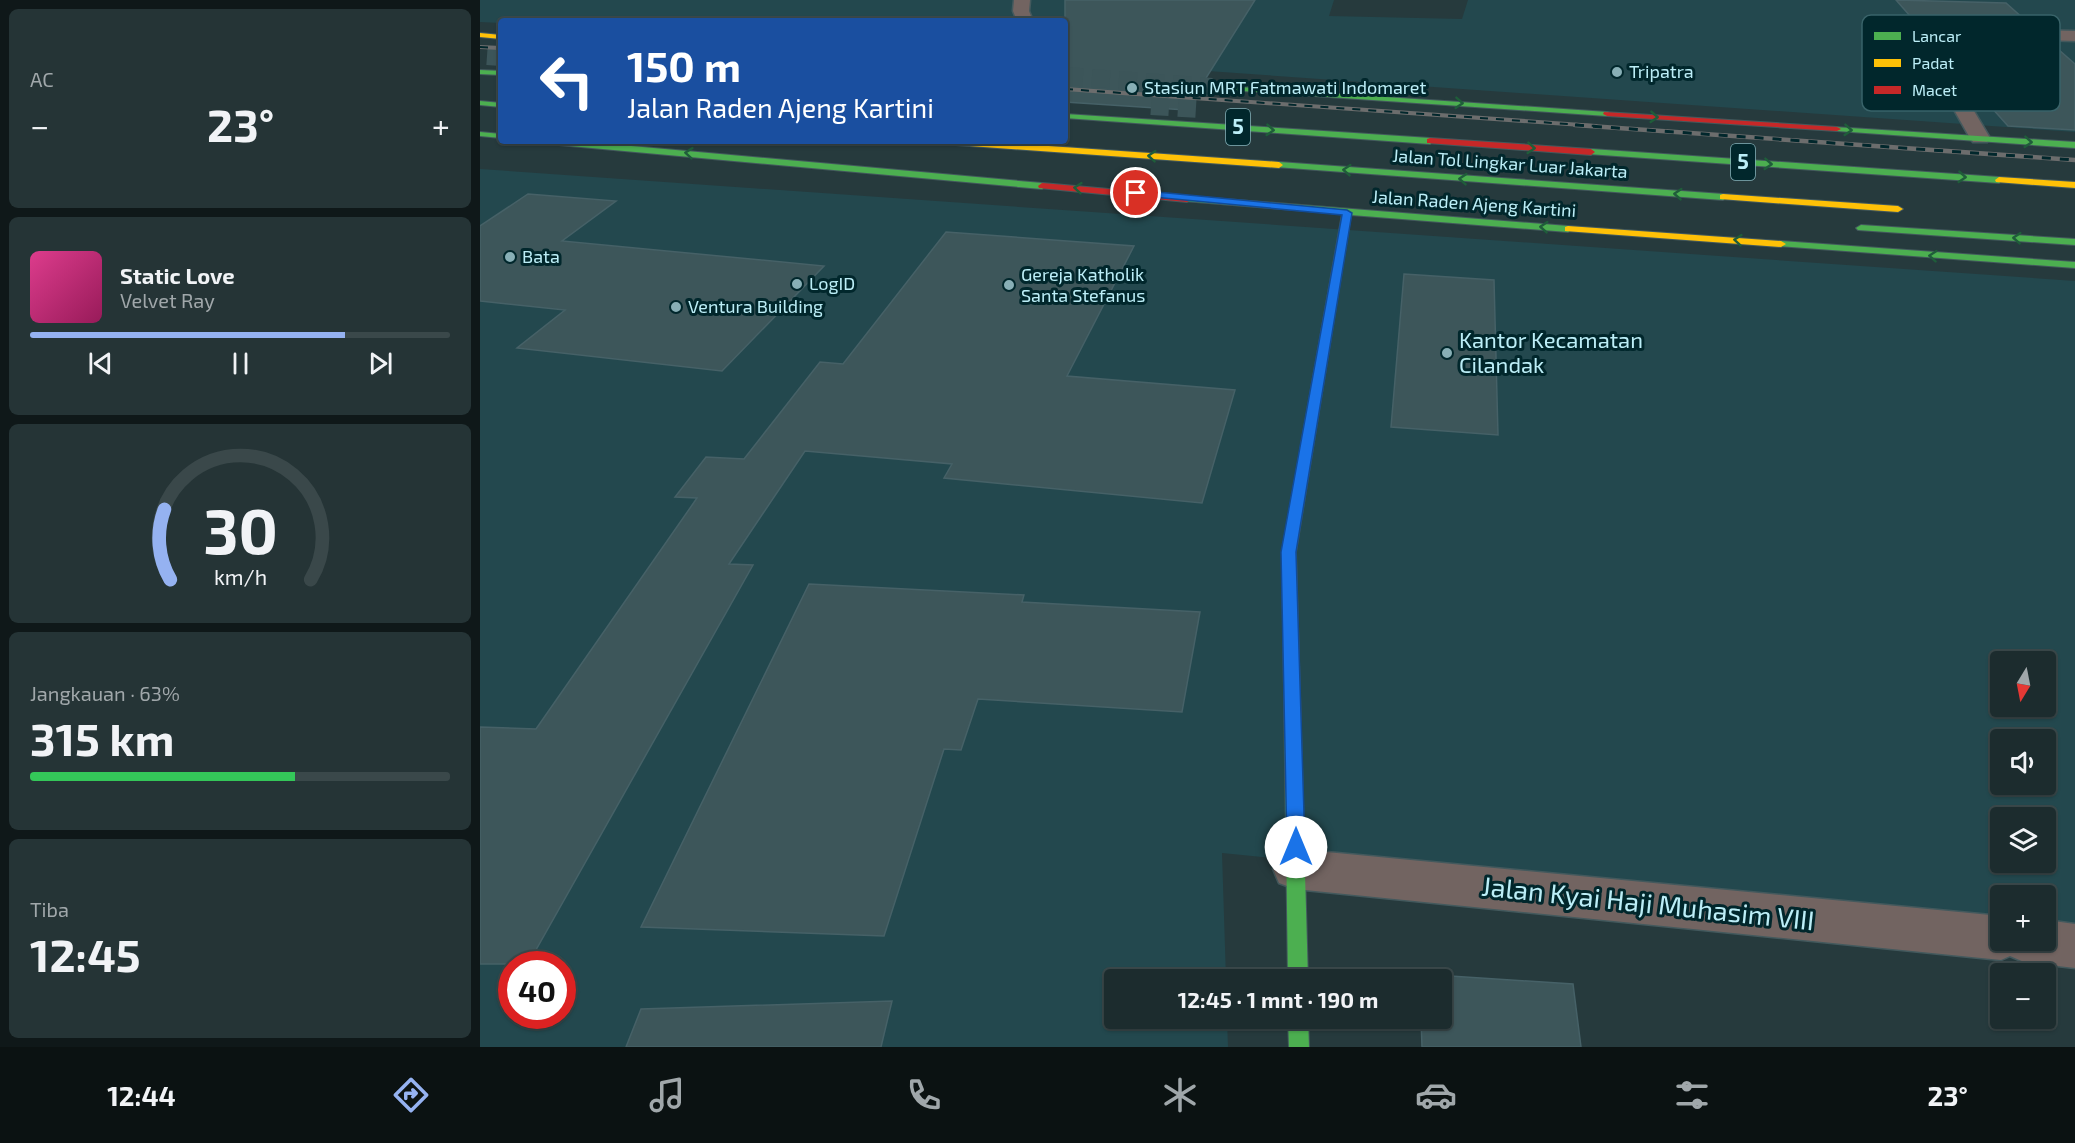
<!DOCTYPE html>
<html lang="id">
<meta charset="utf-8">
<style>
:root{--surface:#1c2c2e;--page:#253436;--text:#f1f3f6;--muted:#a0a7aa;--line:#3a484a;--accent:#95b2f1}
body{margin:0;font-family:"Exo 2",sans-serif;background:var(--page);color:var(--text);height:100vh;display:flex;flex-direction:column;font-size:22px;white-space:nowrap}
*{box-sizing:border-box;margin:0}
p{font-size:20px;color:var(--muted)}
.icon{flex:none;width:33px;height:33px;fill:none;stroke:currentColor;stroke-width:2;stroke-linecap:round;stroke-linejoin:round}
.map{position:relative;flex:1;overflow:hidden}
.details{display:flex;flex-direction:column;gap:9px;padding:9px;background:#0f1819;width:480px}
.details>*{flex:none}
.guide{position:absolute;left:18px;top:18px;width:570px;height:126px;border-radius:6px;box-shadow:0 2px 4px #0004,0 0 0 2px var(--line);background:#1a4fa0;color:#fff;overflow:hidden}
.needle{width:39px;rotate:190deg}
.buttons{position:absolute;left:1510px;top:651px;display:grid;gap:12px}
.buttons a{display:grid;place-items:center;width:66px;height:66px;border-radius:6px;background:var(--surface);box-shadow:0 2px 4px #0004,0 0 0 2px var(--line);font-size:30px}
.speed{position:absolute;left:18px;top:951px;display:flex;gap:12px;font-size:30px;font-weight:700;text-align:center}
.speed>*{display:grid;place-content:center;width:78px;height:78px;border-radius:50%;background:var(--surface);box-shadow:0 2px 4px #0004,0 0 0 2px var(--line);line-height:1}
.speed .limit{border:9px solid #d22;background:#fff;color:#111}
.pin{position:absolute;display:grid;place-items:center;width:51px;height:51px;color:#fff;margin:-26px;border:3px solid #fff;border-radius:50%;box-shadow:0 2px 6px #0007}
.me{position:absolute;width:66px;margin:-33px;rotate:0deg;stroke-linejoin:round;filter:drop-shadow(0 0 4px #0008)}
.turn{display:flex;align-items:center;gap:21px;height:126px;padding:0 30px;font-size:27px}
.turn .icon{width:78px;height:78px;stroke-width:2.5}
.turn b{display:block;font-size:42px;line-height:51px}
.big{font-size:45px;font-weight:700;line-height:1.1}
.details .card{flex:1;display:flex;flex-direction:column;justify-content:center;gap:9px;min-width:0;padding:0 21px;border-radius:9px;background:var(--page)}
.details .dial{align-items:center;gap:0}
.dial svg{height:156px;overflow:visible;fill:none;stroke:var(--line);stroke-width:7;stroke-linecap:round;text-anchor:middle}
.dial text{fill:var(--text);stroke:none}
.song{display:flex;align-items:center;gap:18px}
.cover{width:72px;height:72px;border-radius:9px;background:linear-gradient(135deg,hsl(330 70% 55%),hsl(330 70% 35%))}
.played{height:6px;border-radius:3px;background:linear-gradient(90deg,var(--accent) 75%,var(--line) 75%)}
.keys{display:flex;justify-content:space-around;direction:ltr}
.heat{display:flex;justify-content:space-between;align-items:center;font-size:33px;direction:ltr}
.charge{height:9px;border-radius:4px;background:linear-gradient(90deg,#34c759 63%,var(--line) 0)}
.trip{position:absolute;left:624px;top:969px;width:348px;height:60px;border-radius:6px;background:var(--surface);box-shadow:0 2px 4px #0004,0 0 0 2px var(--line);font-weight:700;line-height:60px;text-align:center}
.dock{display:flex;height:96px;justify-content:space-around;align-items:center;background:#0b1212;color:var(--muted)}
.dock .icon{width:42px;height:42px}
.dock .on{color:var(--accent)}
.dock b{font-size:27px;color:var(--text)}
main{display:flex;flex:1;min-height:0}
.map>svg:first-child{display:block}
.built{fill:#23484e;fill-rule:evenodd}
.building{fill:#3d565a;stroke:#466167;stroke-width:1.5}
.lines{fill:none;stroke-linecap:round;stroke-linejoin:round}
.highway-tunnel{stroke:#3c5559;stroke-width:18;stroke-dasharray:18 9;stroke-linecap:butt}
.street-casing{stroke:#43595d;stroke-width:3}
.fast-casing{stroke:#43595d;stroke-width:2}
.slow-casing{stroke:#43595d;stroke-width:2}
.jam-casing{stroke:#43595d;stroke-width:2}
.street{fill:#726461;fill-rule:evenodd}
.fast{fill:#4caf50;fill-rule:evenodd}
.slow{fill:#ffc107;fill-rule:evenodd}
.jam{fill:#c62828;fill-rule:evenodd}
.rail-far1-casing{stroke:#6c6d6d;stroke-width:4}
.rail-casing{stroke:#6c6d6d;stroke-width:4.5}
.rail-far1{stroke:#01272c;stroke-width:2;stroke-dasharray:8;stroke-linecap:butt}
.rail{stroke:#01272c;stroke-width:3;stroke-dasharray:9;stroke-linecap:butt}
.oneway{stroke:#1f5d3a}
.route{fill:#1a73e8;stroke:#114b97;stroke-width:1.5}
.poi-dot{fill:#88afb6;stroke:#01272c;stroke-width:2}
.labels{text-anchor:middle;stroke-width:6;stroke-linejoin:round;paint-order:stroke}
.far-poi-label{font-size:18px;fill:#bceef7;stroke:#01272c;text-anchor:start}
.far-street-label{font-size:18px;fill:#bceef7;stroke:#01272c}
.shield{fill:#01272c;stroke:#84b2ba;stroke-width:1.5}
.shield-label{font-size:21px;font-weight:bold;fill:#bceef7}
.poi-label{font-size:22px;fill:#bceef7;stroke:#01272c;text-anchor:start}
.near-street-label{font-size:27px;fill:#bceef7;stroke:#01272c}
.key{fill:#01272c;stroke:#396369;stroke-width:1.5}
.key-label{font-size:16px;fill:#bceef7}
</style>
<main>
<section class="details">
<div class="card"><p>AC</p>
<div class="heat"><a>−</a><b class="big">23°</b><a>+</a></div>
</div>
<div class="card">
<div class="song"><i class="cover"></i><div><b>Static Love</b><p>Velvet Ray</p></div></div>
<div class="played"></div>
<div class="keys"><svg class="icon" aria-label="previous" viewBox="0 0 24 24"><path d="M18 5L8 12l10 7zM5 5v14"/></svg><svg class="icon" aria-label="pause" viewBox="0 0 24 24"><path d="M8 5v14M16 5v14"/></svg><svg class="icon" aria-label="next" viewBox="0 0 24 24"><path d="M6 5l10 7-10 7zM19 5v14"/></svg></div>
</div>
<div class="card dial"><svg viewBox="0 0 100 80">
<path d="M14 69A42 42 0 1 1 86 69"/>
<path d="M14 69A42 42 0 0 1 11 33" stroke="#95b2f1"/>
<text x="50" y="56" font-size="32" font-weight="700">30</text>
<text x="50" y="72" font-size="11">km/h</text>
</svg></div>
<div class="card"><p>Jangkauan · 63%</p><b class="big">315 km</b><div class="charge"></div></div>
<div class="card"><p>Tiba</p><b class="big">12:45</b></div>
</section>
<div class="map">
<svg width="1595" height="1047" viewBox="0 0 1595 1047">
<rect width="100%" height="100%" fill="#263a3d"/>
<path class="built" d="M0 0H854L849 16 982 19 988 0H1595V132L585 61V21H21V23L0 22Z
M0 169 1595 281V938L1566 935V896H1521V930L742 853 746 979 634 980V1018L747 1019 748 1047H0ZM1521 662H1566V706H1521ZM1521 740H1566V784H1521ZM1521 818H1566V862H1521ZM32 964H82V1016H32Z"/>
<path class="building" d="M585 0H775L706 110 585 102Z
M1416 0 1526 3 1554 28 1438 25Z
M1454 39 1571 43 1595 64V130L1528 126 1460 50Z
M48 194 136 201 82 241 344 266 242 371 37 348 85 310 0 301V226Z
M466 232 654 246 587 376 755 390 722 503 464 478 472 464 325 451 249 564 273 565 48 964H0V727L56 729 217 498 195 497 226 457 264 459 340 362 363 364Z
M924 274 1014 280 1018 435 911 427Z
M329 584 544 595 542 602 720 612 702 712 498 699 481 750 464 749 404 936 161 927Z
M940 974 1093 984 1101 1047H942L941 1018H962V980H940Z
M412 1001 401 1047H146L161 1009Z"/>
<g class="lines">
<path class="highway-tunnel" d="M7 56 21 57
M585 76 732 87
M671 106 720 109"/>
<g class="street-casing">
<path id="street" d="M534 0H550L549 11 553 21H537L533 11Z
M1438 27 1595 31V41L1450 37 1510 138 1507 142H1493L1490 138 1430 32 1432 28Z
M815 849 1521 916V940H1566V920L1595 924V968L1544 962 1530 956 1521 960 815 889 799 883 793 869 799 855Z"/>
</g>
<g class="fast-casing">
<path id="fast" d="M0 70 21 71V75L0 74Z
M729 85 1127 112 1131 114 1127 116 732 89 728 87Z
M0 101 21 103V107L0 105Z
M585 114 950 138 954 141 950 144 585 118Z
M1354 127 1595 142V148L1357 131 1353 129Z
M0 132 21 134V138L0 136Z
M64 141H96L562 183 566 186 562 189 68 144Z
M1111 149 1519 177 1523 180 1519 183 1108 154V150Z
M799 162 1243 194 1248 197 1243 200 796 167 795 165Z
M707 196 1088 226 1093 229 1088 232 871 215 816 552 828 980H808L802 552 862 214 704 201 702 199Z
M1381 225 1595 239V245L1378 230 1376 228Z
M1301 241 1595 262V268L1298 246V242Z
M808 1018H828L829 1047H809Z"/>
</g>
<g class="slow-casing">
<path id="slow" d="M0 33 21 35V39L0 37Z
M458 141H497L799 162 803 165 799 168 462 144Z
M1519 177 1595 182V188L1516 182 1515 180Z
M1243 194 1418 206 1423 209 1418 212 1240 199V195Z
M1088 226 1301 241 1306 244 1301 247 1085 231V227Z"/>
</g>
<g class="jam-casing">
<path id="jam" d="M1124 112 1357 127 1361 129 1357 131 1127 116 1123 114Z
M950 138 1111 149 1115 152 1111 155 947 143V139Z
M562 183 707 196 712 199 707 202 559 188 558 186Z"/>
</g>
<use href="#street" class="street"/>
<use href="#fast" class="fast"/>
<use href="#slow" class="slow"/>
<use href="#jam" class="jam"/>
<g class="rail-far1-casing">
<path id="rail-far1" d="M0 47 21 48
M585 89 1116 126"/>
</g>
<g class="rail-casing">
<path id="rail" d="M1095 125 1595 160"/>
</g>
<use href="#rail-far1" class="rail-far1"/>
<use href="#rail" class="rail"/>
</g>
<defs><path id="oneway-chevron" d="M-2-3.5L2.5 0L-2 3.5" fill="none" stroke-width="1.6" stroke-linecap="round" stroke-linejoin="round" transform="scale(1.5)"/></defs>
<g class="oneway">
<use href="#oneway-chevron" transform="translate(979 103) rotate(4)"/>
<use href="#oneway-chevron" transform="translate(1174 117) rotate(4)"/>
<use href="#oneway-chevron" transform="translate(790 130) rotate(4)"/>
<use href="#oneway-chevron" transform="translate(1368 130) rotate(4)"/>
<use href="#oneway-chevron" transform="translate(1548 142) rotate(4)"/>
<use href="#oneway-chevron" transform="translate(1051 148) rotate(4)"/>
<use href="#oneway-chevron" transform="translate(209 153) rotate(-175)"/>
<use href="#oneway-chevron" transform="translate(672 156) rotate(-176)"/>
<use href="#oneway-chevron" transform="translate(1288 164) rotate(4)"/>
<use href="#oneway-chevron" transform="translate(867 170) rotate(-176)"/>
<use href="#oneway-chevron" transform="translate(1482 177) rotate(4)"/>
<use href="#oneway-chevron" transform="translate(983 179) rotate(-176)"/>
<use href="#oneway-chevron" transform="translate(598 188) rotate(-175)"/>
<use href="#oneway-chevron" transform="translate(1198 194) rotate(-176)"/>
<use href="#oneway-chevron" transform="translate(1064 227) rotate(-176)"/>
<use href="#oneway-chevron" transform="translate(1537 238) rotate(-176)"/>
<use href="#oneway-chevron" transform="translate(1258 240) rotate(-175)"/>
<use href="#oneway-chevron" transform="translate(1453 256) rotate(-175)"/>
</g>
<path class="route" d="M656 190 867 210 872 213 816 552 825 847 822 853 816 855 809 853 807 847 801 552 862 215 652 195 651 193Z"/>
<g class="poi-dot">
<circle cx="1137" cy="72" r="6"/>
<circle cx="652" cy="88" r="6"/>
<circle cx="30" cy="257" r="6"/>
<circle cx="317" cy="284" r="6"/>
<circle cx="529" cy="285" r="6"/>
<circle cx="196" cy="307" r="6"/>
<circle cx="967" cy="353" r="6"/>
</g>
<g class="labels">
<g class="far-poi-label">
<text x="1149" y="78">Tripatra</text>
<text x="664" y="94">Stasiun MRT Fatmawati Indomaret</text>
<text x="42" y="263">Bata</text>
<text x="541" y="281">Gereja Katholik<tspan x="541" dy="21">Santa Stefanus</tspan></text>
<text x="329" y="290">LogID</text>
<text x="208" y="313">Ventura Building</text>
</g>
<g class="far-street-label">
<text transform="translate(1030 164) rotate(4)" y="6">Jalan Tol Lingkar Luar Jakarta</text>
<text transform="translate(994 204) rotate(4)" y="6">Jalan Raden Ajeng Kartini</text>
</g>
<g class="shield">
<rect x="746" y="109" width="24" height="36" rx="4.5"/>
<rect x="1251" y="144" width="24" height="36" rx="4.5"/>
</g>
<g class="shield-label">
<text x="758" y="134">5</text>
<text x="1263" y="169">5</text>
</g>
<g class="poi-label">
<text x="979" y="348">Kantor Kecamatan<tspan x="979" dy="25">Cilandak</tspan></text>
</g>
<g class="near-street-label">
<text transform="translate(1168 904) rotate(6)" y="9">Jalan Kyai Haji Muhasim VIII</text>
</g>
</g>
<rect x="1382" y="15" width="198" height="96" rx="9" class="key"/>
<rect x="1394" y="32" width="27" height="8" fill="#4caf50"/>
<rect x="1394" y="59" width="27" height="8" fill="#ffc107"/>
<rect x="1394" y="86" width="27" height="8" fill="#c62828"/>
<g class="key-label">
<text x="1432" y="42">Lancar</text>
<text x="1432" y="69">Padat</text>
<text x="1432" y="96">Macet</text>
</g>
</svg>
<div class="buttons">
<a><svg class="needle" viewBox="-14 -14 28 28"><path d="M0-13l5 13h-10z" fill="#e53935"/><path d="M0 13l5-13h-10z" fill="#a0a7aa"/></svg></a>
<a><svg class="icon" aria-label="sound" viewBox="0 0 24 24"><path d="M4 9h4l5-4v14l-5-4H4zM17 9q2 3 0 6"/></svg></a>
<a><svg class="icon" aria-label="layers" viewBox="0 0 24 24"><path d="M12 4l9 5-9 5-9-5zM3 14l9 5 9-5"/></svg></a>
<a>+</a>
<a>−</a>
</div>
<div class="speed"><div class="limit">40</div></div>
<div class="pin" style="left:656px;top:193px;background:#d93025"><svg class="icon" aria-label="arrive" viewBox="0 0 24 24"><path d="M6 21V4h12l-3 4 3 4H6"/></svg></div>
<svg class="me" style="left:816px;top:847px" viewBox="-20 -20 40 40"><circle r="19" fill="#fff"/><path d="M0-13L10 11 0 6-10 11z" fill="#1a73e8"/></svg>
<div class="trip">12:45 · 1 mnt · 190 m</div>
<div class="guide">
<div class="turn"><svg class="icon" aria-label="left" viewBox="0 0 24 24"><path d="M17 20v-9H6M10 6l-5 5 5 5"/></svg><div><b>150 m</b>Jalan Raden Ajeng Kartini</div></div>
</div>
</div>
</main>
<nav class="dock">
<b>12:44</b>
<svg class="icon on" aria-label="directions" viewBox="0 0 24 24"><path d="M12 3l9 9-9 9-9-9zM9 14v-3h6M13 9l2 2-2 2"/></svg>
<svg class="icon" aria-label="music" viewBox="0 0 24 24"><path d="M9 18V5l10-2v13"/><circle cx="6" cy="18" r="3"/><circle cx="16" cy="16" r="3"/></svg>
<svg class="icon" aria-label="phone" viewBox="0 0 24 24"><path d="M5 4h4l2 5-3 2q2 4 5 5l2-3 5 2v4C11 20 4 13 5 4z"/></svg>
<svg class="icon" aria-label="climate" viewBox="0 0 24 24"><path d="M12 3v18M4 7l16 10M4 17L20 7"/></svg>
<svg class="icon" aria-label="car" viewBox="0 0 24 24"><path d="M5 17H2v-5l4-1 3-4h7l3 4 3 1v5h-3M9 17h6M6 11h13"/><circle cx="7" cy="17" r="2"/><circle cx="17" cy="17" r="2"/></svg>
<svg class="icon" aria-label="filters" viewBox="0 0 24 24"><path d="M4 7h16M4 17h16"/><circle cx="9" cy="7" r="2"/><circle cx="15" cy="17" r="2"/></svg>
<b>23°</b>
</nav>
